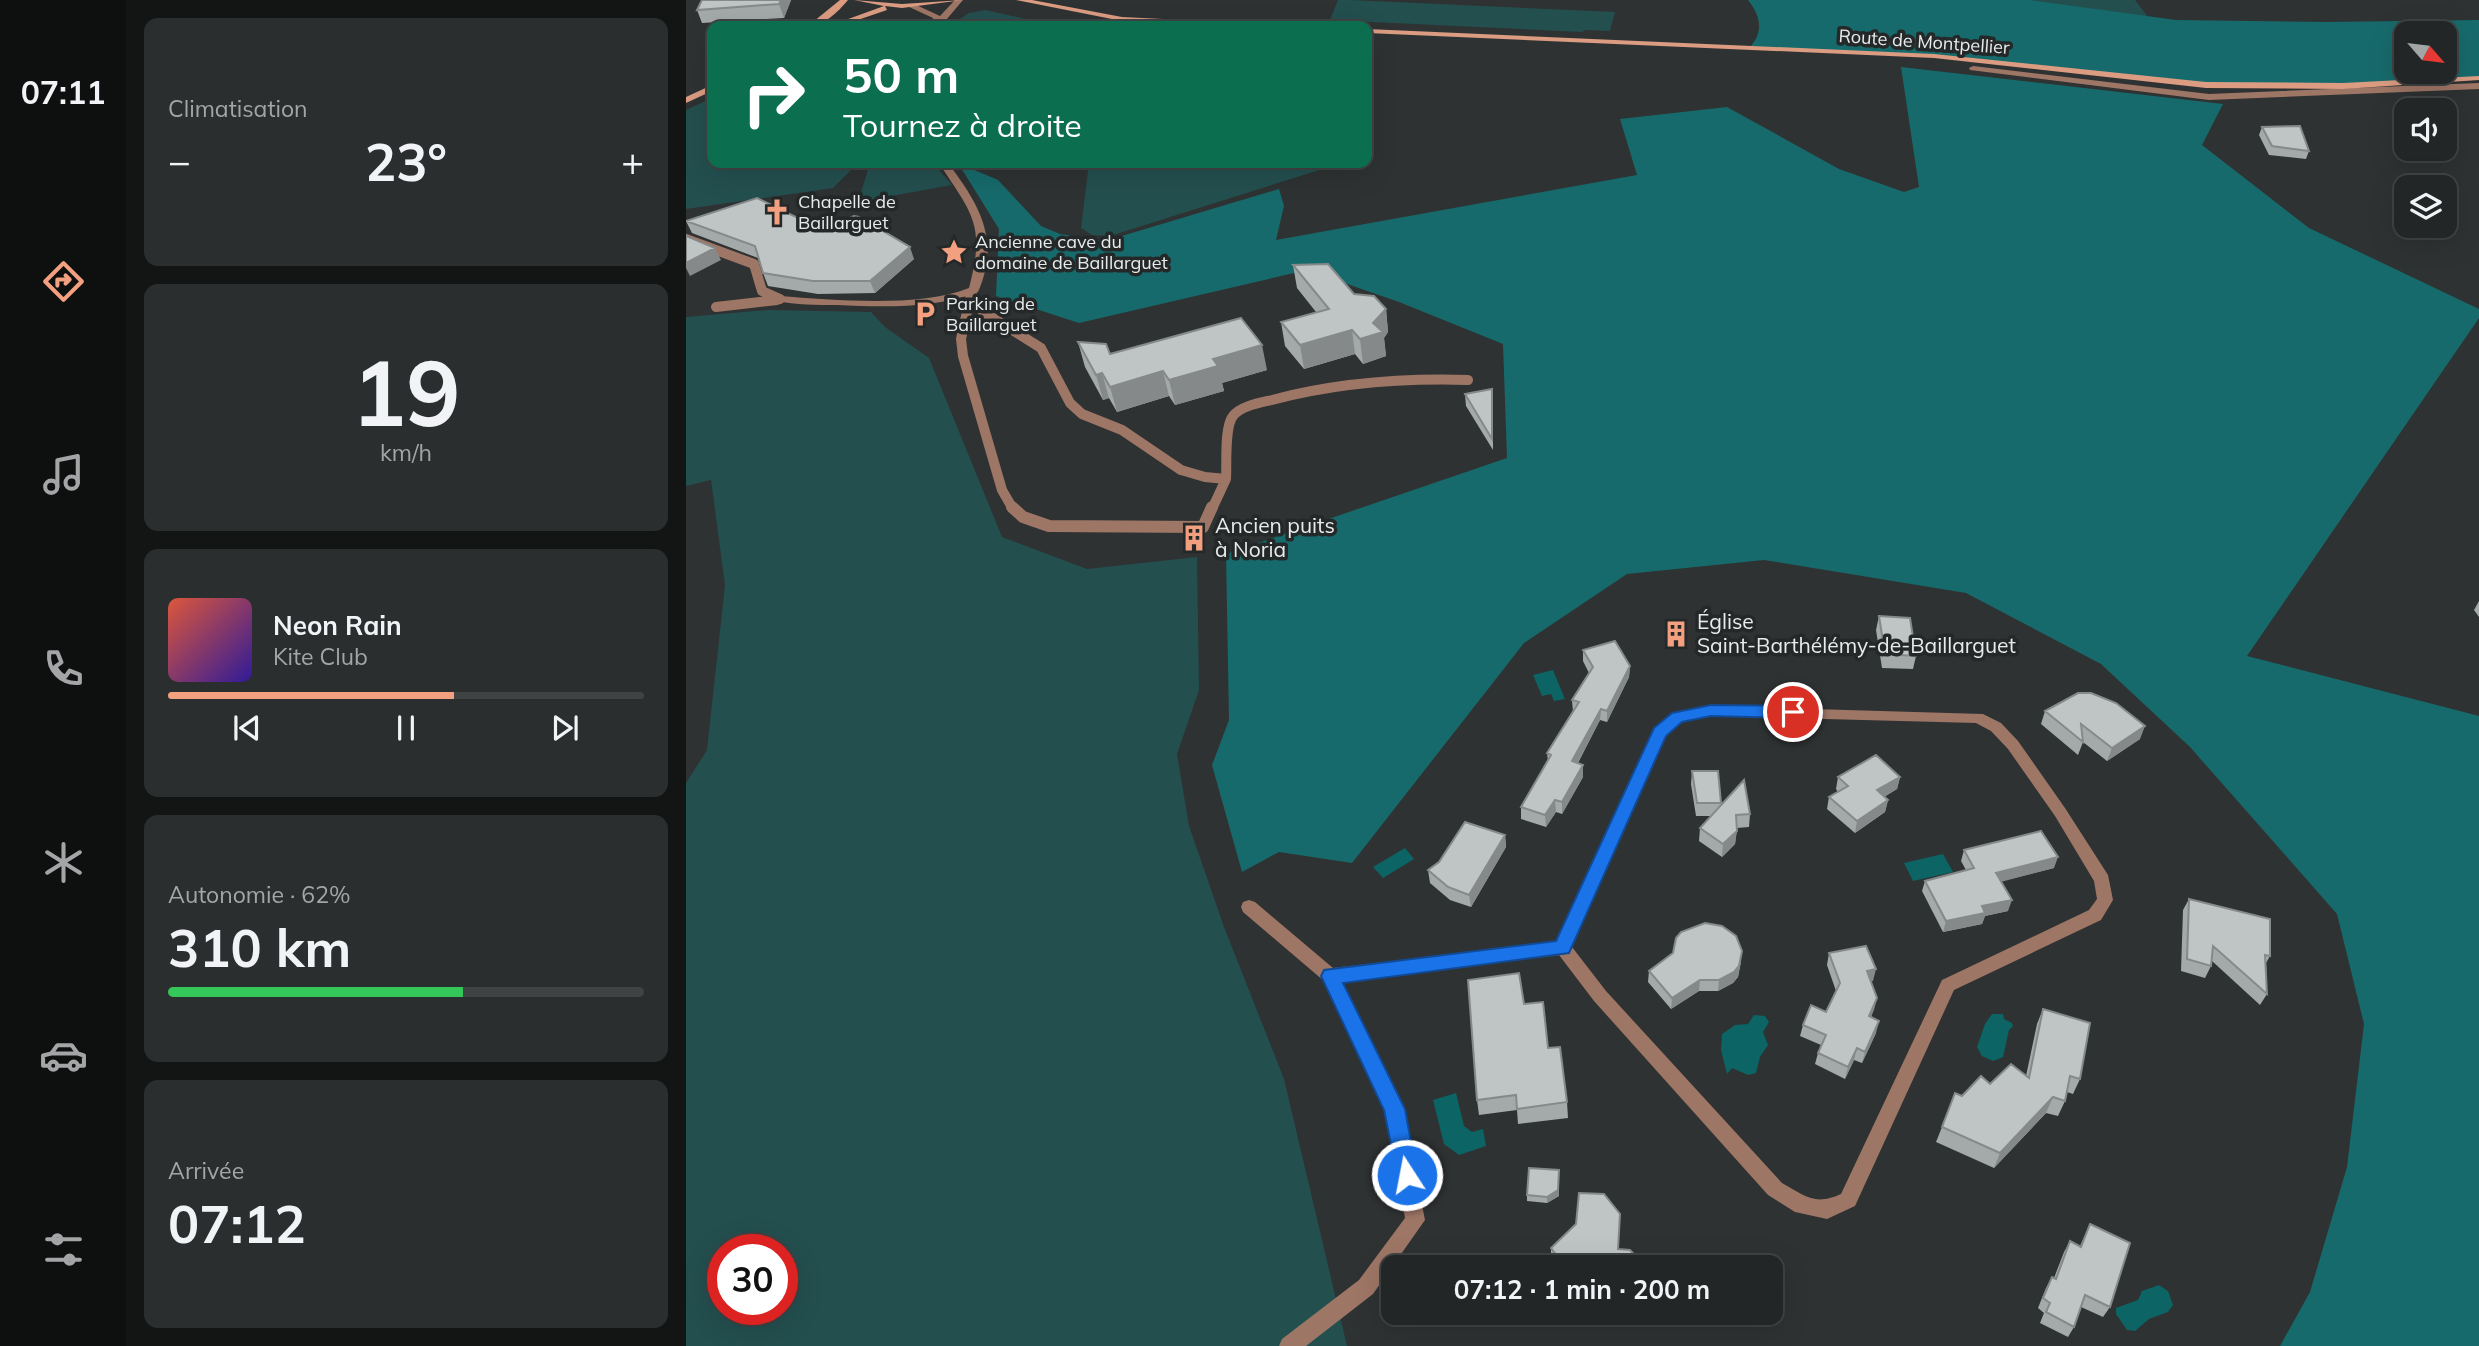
<!DOCTYPE html>
<html lang="fr">
<meta charset="utf-8">
<style>
:root{--surface:#232626;--page:#2b2e2e;--text:#f1f3f6;--muted:#a3a5a7;--line:#404343;--accent:#f2a07f}
body{margin:0;font-family:Mulish,sans-serif;background:var(--page);color:var(--text);height:100vh;display:flex;flex-direction:column;font-size:26px;white-space:nowrap}
*{box-sizing:border-box;margin:0}
p{font-size:23px;color:var(--muted)}
.icon{flex:none;width:38px;height:38px;fill:none;stroke:currentColor;stroke-width:2;stroke-linecap:round;stroke-linejoin:round}
.map{position:relative;flex:1;overflow:hidden}
.drawer{display:flex;flex-direction:column;gap:18px;padding:18px;background:#131515;width:560px}
.drawer>*{flex:none}
.banner{position:absolute;left:21px;top:21px;width:665px;height:147px;border-radius:14px;box-shadow:0 7px 28px #0002,0 0 0 2px var(--line);background:#0b6e4f;color:#fff;overflow:hidden}
.needle{width:46px;rotate:118deg}
.buttons{position:absolute;left:1708px;top:21px;display:grid;gap:14px}
.buttons a{display:grid;place-items:center;width:63px;height:63px;border-radius:14px;background:var(--surface);box-shadow:0 7px 28px #0002,0 0 0 2px var(--line);font-size:35px}
.speed{position:absolute;left:21px;top:1234px;display:flex;gap:14px;font-size:35px;font-weight:700;text-align:center}
.speed>*{display:grid;place-content:center;width:91px;height:91px;border-radius:50%;background:var(--surface);box-shadow:0 7px 28px #0002,0 0 0 2px var(--line);line-height:1}
.speed .limit{border:10px solid #d22;background:#fff;color:#111}
.pin{position:absolute;display:grid;place-items:center;width:60px;height:60px;color:#fff;margin:-30px;border:4px solid #fff;border-radius:50%;box-shadow:0 2px 7px #0007}
.me{position:absolute;width:77px;margin:-38px;rotate:349deg;stroke-linejoin:round;filter:drop-shadow(0 0 5px #0008)}
.turn{display:flex;align-items:center;gap:24px;height:147px;padding:0 21px;font-size:32px}
.turn .icon{width:91px;height:91px;stroke-width:2.5}
.turn b{display:block;font-size:49px;line-height:60px}
.big{font-size:52px;font-weight:700;line-height:1.1}
.drawer .widget{flex:1;display:flex;flex-direction:column;justify-content:center;gap:10px;min-width:0;padding:0 24px;border-radius:14px;background:var(--page)}
.drawer .dial{align-items:center;gap:0}
.dial b{font-size:91px;line-height:1}
.song{display:flex;align-items:center;gap:21px}
.cover{width:84px;height:84px;border-radius:10px;background:linear-gradient(135deg,hsl(10 70% 55%),hsl(250 70% 35%))}
.played{height:7px;border-radius:4px;background:linear-gradient(90deg,var(--accent) 60%,var(--line) 60%)}
.keys{display:flex;justify-content:space-around;direction:ltr}
.heat{display:flex;justify-content:space-between;align-items:center;font-size:38px;direction:ltr}
.charge{height:10px;border-radius:5px;background:linear-gradient(90deg,#34c759 62%,var(--line) 0)}
.trip{position:absolute;left:695px;top:1255px;width:402px;height:70px;border-radius:14px;background:var(--surface);box-shadow:0 7px 28px #0002,0 0 0 2px var(--line);font-weight:700;line-height:70px;text-align:center}
main{display:flex;flex:1;min-height:0}
.tab-bar{display:flex;flex-direction:column;width:126px;justify-content:space-around;align-items:center;background:#0e0f0f;color:var(--muted)}
.tab-bar .icon{width:49px;height:49px}
.tab-bar .selected{color:var(--accent)}
.tab-bar b{font-size:32px;color:var(--text)}
.map>svg:first-child{display:block}
.green{fill:#244f4f;fill-rule:evenodd}
.forest{fill:#176a6b;fill-rule:evenodd}
.water{fill:#0c6465}
.lines{fill:none;stroke-linecap:round;stroke-linejoin:round}
.lane-far1{stroke:#9e7666;stroke-width:10}
.lane{stroke:#9e7666;stroke-width:12}
.street{fill:#9e7666;fill-rule:evenodd}
.secondary{fill:#db9c82;fill-rule:evenodd}
.wall{fill:#a4a9a9}
.shaded-wall{fill:#868989}
.building{fill:#bfc4c4;stroke:#868989;stroke-width:2}
.route{fill:#1a73e8;stroke:#114b97;stroke-width:2}
.labels{text-anchor:middle;stroke-width:7;stroke-linejoin:round;paint-order:stroke}
.far-street-label{font-size:18px;fill:#e8ebeb;stroke:#252828}
.far-poi-label{font-size:18px;fill:#e8ebeb;stroke:#252828;text-anchor:start}
.poi-label{font-size:21px;fill:#e8ebeb;stroke:#252828;text-anchor:start}
</style>
<main>
<nav class="tab-bar">
<b>07:11</b>
<svg class="icon selected" aria-label="directions" viewBox="0 0 24 24"><path d="M12 3l9 9-9 9-9-9zM9 14v-3h6M13 9l2 2-2 2"/></svg>
<svg class="icon" aria-label="music" viewBox="0 0 24 24"><path d="M9 18V5l10-2v13"/><circle cx="6" cy="18" r="3"/><circle cx="16" cy="16" r="3"/></svg>
<svg class="icon" aria-label="phone" viewBox="0 0 24 24"><path d="M5 4h4l2 5-3 2q2 4 5 5l2-3 5 2v4C11 20 4 13 5 4z"/></svg>
<svg class="icon" aria-label="climate" viewBox="0 0 24 24"><path d="M12 3v18M4 7l16 10M4 17L20 7"/></svg>
<svg class="icon" aria-label="car" viewBox="0 0 24 24"><path d="M5 17H2v-5l4-1 3-4h7l3 4 3 1v5h-3M9 17h6M6 11h13"/><circle cx="7" cy="17" r="2"/><circle cx="17" cy="17" r="2"/></svg>
<svg class="icon" aria-label="filters" viewBox="0 0 24 24"><path d="M4 7h16M4 17h16"/><circle cx="9" cy="7" r="2"/><circle cx="15" cy="17" r="2"/></svg>
</nav>
<section class="drawer">
<div class="widget"><p>Climatisation</p>
<div class="heat"><a>−</a><b class="big">23°</b><a>+</a></div>
</div>
<div class="widget dial"><b>19</b><p>km/h</p></div>
<div class="widget">
<div class="song"><i class="cover"></i><div><b>Neon Rain</b><p>Kite Club</p></div></div>
<div class="played"></div>
<div class="keys"><svg class="icon" aria-label="previous" viewBox="0 0 24 24"><path d="M18 5L8 12l10 7zM5 5v14"/></svg><svg class="icon" aria-label="pause" viewBox="0 0 24 24"><path d="M8 5v14M16 5v14"/></svg><svg class="icon" aria-label="next" viewBox="0 0 24 24"><path d="M6 5l10 7-10 7zM19 5v14"/></svg></div>
</div>
<div class="widget"><p>Autonomie · 62%</p><b class="big">310 km</b><div class="charge"></div></div>
<div class="widget"><p>Arrivée</p><b class="big">07:12</b></div>
</section>
<div class="map">
<svg width="1793" height="1346" viewBox="0 0 1793 1346">
<rect width="100%" height="100%" fill="#2f3232"/>
<path class="green" d="M652 0H664L929 12 924 31 899 30 896 32 644 20Z
M1345 0H1449L1462 17Z
M299 10 373 26H263L283 13Z
M26 98V163H172L147 188 0 209V110Z
M184 163H247L266 185 172 202Z
M403 163H643V167L424 236 406 235 395 228Z
M82 310 185 312 199 327 243 358 316 537 401 569 511 557 513 690 491 754 503 826 538 927 598 1079 661 1346H0V783L21 750 39 585 25 480 0 486V317ZM37 1250H96V1309H37Z"/>
<path class="forest" d="M1062 0H1345L1490 20 1641 22 1793 20V78L1657 86 1520 85 1248 56 1063 48C1078 33 1075 16 1062 0ZM1720 33H1759V72H1720Z
M1215 67 1537 104 1516 145 1623 228 1793 309V318L1561 656 1793 716V1346H1594L1624 1292 1661 1167 1678 1024 1651 914 1504 747 1415 664 1280 593 1078 560 941 574 838 643 666 863 593 852 556 872 526 765 543 720 540 554 821 458 817 344 713 302 621 270 393 323 310 296 313 229 272 163 312 180 355 226 374 234 419 241 593 189 598 206 590 240 951 175 934 119 1041 107 1153 169 1218 192 1233 187Z"/>
<path class="water" d="M867 670 879 699 868 701 865 694 856 696 847 675Z
M719 848 728 859 697 878 687 867Z
M1257 854 1267 872 1227 881 1218 863Z
M1306 1014H1317L1318 1019 1326 1023 1327 1026 1323 1030 1317 1057 1307 1061 1296 1056 1291 1047 1299 1024Z
M1068 1015 1079 1016 1083 1022 1077 1032 1082 1045 1074 1057 1070 1073 1062 1075 1046 1068 1041 1074 1035 1050 1036 1034 1049 1025 1062 1024Z
M770 1093 778 1126 786 1132 797 1129 800 1146 773 1155 758 1144 747 1100Z
M1473 1285 1482 1291 1487 1305 1482 1312 1463 1319 1449 1331 1441 1330 1430 1314V1308L1452 1300 1456 1291Z"/>
<g class="lines">
<path class="lane-far1" d="M0 239 68 264 76 291 94 299
M30 307 91 300
M540 479C541 464 538 427 547 416 555 406 573 403 586 400 650 383 715 378 782 380
M327 509 316 490 277 356 275 339 285 293 296 311 355 348 384 403 396 414 436 430 495 470 519 477 540 479 526 509"/>
<path class="lane" d="M326 507 337 517 363 526 517 527 526 507"/>
<path class="street" d="M269 0H277L255 26H245L247 18 221 6 228 4 254 16Z
M1287 66 1523 94 1793 83V89L1523 100 1284 70 1283 68Z
M253 163H262C293 204 315 240 292 292 248 309 197 307 151 305 131 305 110 305 90 301V297L94 296C148 300 233 308 283 288 300 224 286 214 253 163Z
M1025 706 1297 714 1315 723 1332 741 1379 808 1422 875 1427 900 1415 920 1268 990 1169 1206 1141 1219 1109 1212 1082 1195 908 1001 873 955 655 982 717 1109 739 1220 687 1294 620 1346H593L596 1339 673 1280 719 1218 699 1109 638 981 557 912 555 907 557 902 563 900 569 902 647 968 872 942 969 729 987 713ZM1025 716 1290 723 1305 731 1322 749 1369 816 1408 881 1411 899 1403 910 1256 980 1155 1194C1129 1206 1119 1196 1096 1183L920 991 886 947 980 736 996 721Z"/>
<path class="secondary" d="M154 0H162C152 12 138 26 122 26Z
M168 0 216 4 277 0 216 8 199 6 201 10 154 26H143L198 6Z
M330 0H346L436 17 579 24 583 26 436 21Z
M681 29 1248 54 1520 82 1657 83 1793 76V80L1657 89 1520 88 1248 58 681 33Z
M26 85V91L0 103V97Z"/>
</g>
<path class="wall" d="M105 0 98 18 16 23 11 10Z
M1576 127 1623 151 1620 159 1583 155 1573 135Z
M0 221 136 230 228 259 189 293 132 294 82 286 77 273 72 258 6 233Z
M607 265 700 309 702 332 698 338 700 356 677 364 669 354 618 369 599 346 595 322 630 312 611 288Z
M392 342 424 354 581 370 536 383 538 391 489 405 483 396 431 412 423 398 417 400 399 367Z
M806 389 807 400V450L780 406 779 394Z
M1793 601V617L1788 610Z
M1193 616 1230 656 1227 669 1196 668 1190 630Z
M897 650 944 666 943 677 921 722 914 720 892 763 897 777 876 814 870 812 860 827 835 819V807L862 761 861 753 887 712 886 700 903 673 897 661Z
M1359 711 1454 739 1421 761 1397 742 1392 755 1355 724Z
M1006 771 1035 803V805L1064 814 1063 827 1051 828 1049 844 1036 857 1013 841 1014 828 1025 816H1010L1005 784Z
M1152 777H1214L1211 789 1198 797 1202 800 1199 812 1169 833 1141 809 1143 797 1152 792 1150 789Z
M819 835 820 847 785 907 764 900 744 883 742 870Z
M1278 850 1368 868 1315 881 1322 911 1299 916 1296 924 1257 932 1236 891 1239 881 1280 870 1275 861Z
M1503 899 1584 956 1580 963 1581 994 1574 1005 1526 961 1525 966 1519 978 1495 971 1497 910Z
M987 953 1055 962 1052 977 1047 983 1032 991H1013L985 1009 962 982 963 971Z
M1143 953 1187 981H1185L1191 998 1185 1017 1190 1033 1176 1063 1168 1060 1159 1079 1129 1064 1132 1053 1135 1045 1114 1036 1117 1025 1140 1012 1150 991 1141 965Z
M838 1004 862 1048 881 1102 882 1118 832 1124 831 1110 793 1115 791 1100Z
M1357 1009 1394 1079 1387 1094 1381 1092 1379 1101 1372 1116 1360 1113 1308 1168 1250 1142 1256 1127 1276 1096 1304 1084 1340 1076 1351 1024Z
M841 1195 873 1196 861 1203 841 1201Z
M1404 1224 1424 1307 1417 1317 1395 1307 1388 1327 1382 1337 1354 1323 1358 1313 1352 1308 1360 1288 1366 1277 1368 1278 1378 1252 1384 1241 1394 1246Z
M865 1248 932 1249 960 1267H871L865 1259Z"/>
<path class="shaded-wall" d="M95 0H105L98 18 93 4Z
M224 247 228 259 189 293 184 281Z
M29 248 35 260 4 276 0 268V263Z
M700 309 702 332 698 338 700 356 677 364 674 339Z
M666 330 669 354 618 369 614 345Z
M576 345 581 370 536 383 538 391 489 405 483 380 527 359Z
M477 371 483 396 431 412 424 387Z
M416 373 423 398 417 400 410 375Z
M944 666 943 677 921 722V711Z
M915 709 914 720 886 773V761Z
M1459 726 1454 739 1421 761 1426 748Z
M897 765V777L876 814V802Z
M1214 777 1211 789 1189 802 1191 790Z
M869 800 870 812 860 827 859 815Z
M1202 800 1199 812 1169 833 1171 821Z
M1051 831 1049 844 1036 857 1037 844Z
M819 835 820 847 785 907 783 895Z
M1372 857 1368 868 1307 884 1310 873Z
M1326 900 1322 911 1299 916 1296 924 1257 932 1260 921 1296 906Z
M1056 951 1052 977 1047 983 1032 991 1033 980Z
M1190 969 1187 981 1178 983 1181 971Z
M1014 980 1013 991 985 1009 986 998Z
M1191 998 1188 1010 1180 1028 1183 1016Z
M1193 1021 1190 1033 1176 1063 1179 1052Z
M1171 1048 1168 1060 1159 1079 1162 1067Z
M1367 1097 1360 1113 1308 1168 1314 1153Z
M873 1170V1196L861 1203V1197Z"/>
<path class="building" d="M16 0H95L93 4 11 10Z
M1614 126 1623 151 1586 146 1576 127Z
M71 198 136 230 168 216 173 217 224 247 184 281H127L77 273 69 246 0 221Z
M0 236 29 248 0 263Z
M642 264 668 294 688 296 700 309 687 323 697 332 674 339 666 330 614 345 595 322 643 309 607 265Z
M555 318 576 345 527 359 532 366 483 380 477 371 424 387 416 373 410 375 392 342 420 344 424 354Z
M806 389V439L779 394Z
M1193 616 1224 618 1230 656 1199 654Z
M929 641 944 666 921 711 915 709 886 761 897 765 876 802 869 800 859 815 835 807 865 755 861 753 893 702 886 700 907 667 897 650Z
M1392 693H1405L1430 703 1459 726 1426 748 1395 724 1397 742 1359 711Z
M1190 755 1214 777 1191 790 1202 800 1171 821 1143 797 1162 786 1152 777Z
M1006 771H1032L1035 803H1011Z
M1058 780 1064 814 1050 815 1051 831 1037 844 1014 828Z
M779 822 819 835 783 895 762 887 742 870 753 862Z
M1355 831 1372 857 1310 873 1326 900 1296 906 1299 913 1260 921 1239 881 1288 868 1278 850Z
M1503 899 1584 919V956L1579 955 1581 994 1527 946 1525 966 1501 959Z
M1019 923 1036 926 1050 936 1056 951 1053 966 1048 972 1033 980H1014L986 998 963 971 987 953 990 938 995 932Z
M1180 946 1190 969 1181 971 1191 998 1183 1016 1193 1021 1179 1052 1171 1048 1162 1067 1132 1053 1140 1035 1117 1025 1125 1005 1140 1012 1154 983 1143 953Z
M833 973 838 1004 857 1002 862 1048 874 1047 881 1102 831 1109 830 1095 791 1100 782 980Z
M1357 1009 1404 1023 1394 1079 1384 1076 1379 1101 1367 1097 1314 1153 1256 1127 1269 1093 1276 1096 1295 1076 1304 1084 1325 1064 1343 1078Z
M843 1168 873 1170 872 1190 861 1197 841 1195Z
M893 1193 918 1194 934 1214 932 1249 944 1250 960 1267H911L878 1265 865 1248 890 1224Z
M1404 1224 1444 1243 1424 1307 1399 1295 1388 1327 1360 1312 1364 1303 1357 1298 1366 1277 1370 1279 1384 1241 1395 1247Z"/>
<path class="route" d="M1025 705 1107 706 1115 712 1107 718 1025 716 996 722 980 736 883 953 657 983 719 1109 731 1175 728 1183 721 1186 713 1183 698 1110 635 976 638 970 870 941 968 728 986 713Z"/>
<defs>
<g id="church-bare" transform="scale(2.1)"><path d="M-1.2-6h2.4v3.5h3.3v2.4h-3.3V6h-2.4V-.1h-3.3v-2.4h3.3Z" fill="#f2a07f" stroke="#252828" stroke-width="2.5" paint-order="stroke"/></g>
<g id="sight-bare" transform="scale(2.1)"><path d="M0-6L1.8-2.2L6-1.7L2.9 1.2L3.7 5.4L0 3.3L-3.7 5.4L-2.9 1.2L-6-1.7L-1.8-2.2Z" fill="#f2a07f" stroke="#252828" stroke-width="2.5" paint-order="stroke"/></g>
<g id="parking-bare" transform="scale(2.1)"><path d="M-3.5-5.5H1a3.5 3.5 0 0 1 0 7H-1V5.5H-3.5ZM-1-3.4V-.6H.8a1.4 1.4 0 0 0 0-2.8Z" fill="#f2a07f" stroke="#252828" stroke-width="2.5" paint-order="stroke"/></g>
<g id="building-bare" transform="scale(2.1)"><path d="M-4-6H4V6H1V3H-1V6H-4ZM-2.5-4.3h1.7v1.8h-1.7ZM.8-4.3h1.7v1.8H.8ZM-2.5-1h1.7V.8h-1.7ZM.8-1h1.7V.8H.8Z" fill="#f2a07f" stroke="#252828" stroke-width="2.5" paint-order="stroke"/></g>
</defs>
<g fill-rule="evenodd">
<use href="#church-bare" x="91" y="212"/>
<use href="#sight-bare" x="268" y="252"/>
<use href="#parking-bare" x="239" y="314"/>
<use href="#building-bare" x="508" y="538"/>
<use href="#building-bare" x="990" y="634"/>
</g>
<g class="labels">
<g class="far-street-label">
<text transform="translate(1238 42) rotate(4)" y="6">Route de Montpellier</text>
</g>
<g class="far-poi-label">
<text x="112" y="208">Chapelle de<tspan x="112" dy="21">Baillarguet</tspan></text>
<text x="289" y="248">Ancienne cave du<tspan x="289" dy="21">domaine de Baillarguet</tspan></text>
<text x="260" y="310">Parking de<tspan x="260" dy="21">Baillarguet</tspan></text>
</g>
<g class="poi-label">
<text x="529" y="533">Ancien puits<tspan x="529" dy="24">à Noria</tspan></text>
<text x="1011" y="629">Église<tspan x="1011" dy="24">Saint-Barthélémy-de-Baillarguet</tspan></text>
</g>
</g>
</svg>
<div class="buttons">
<a><svg class="needle" viewBox="-14 -14 28 28"><path d="M0-13l5 13h-10z" fill="#e53935"/><path d="M0 13l5-13h-10z" fill="#a3a5a7"/></svg></a>
<a><svg class="icon" aria-label="sound" viewBox="0 0 24 24"><path d="M4 9h4l5-4v14l-5-4H4zM17 9q2 3 0 6"/></svg></a>
<a><svg class="icon" aria-label="layers" viewBox="0 0 24 24"><path d="M12 4l9 5-9 5-9-5zM3 14l9 5 9-5"/></svg></a>
</div>
<div class="speed"><div class="limit">30</div></div>
<div class="pin" style="left:1107px;top:712px;background:#d93025"><svg class="icon" aria-label="arrive" viewBox="0 0 24 24"><path d="M6 21V4h12l-3 4 3 4H6"/></svg></div>
<svg class="me" style="left:721px;top:1175px" viewBox="-20 -20 40 40"><circle r="17" fill="#1a73e8" stroke="#fff" stroke-width="3"/><path d="M0-11L8 9 0 5-8 9z" fill="#fff"/></svg>
<div class="trip">07:12 · 1 min · 200 m</div>
<div class="banner">
<div class="turn"><svg class="icon" aria-label="right" viewBox="0 0 24 24"><path d="M7 20v-9h11M14 6l5 5-5 5"/></svg><div><b>50 m</b>Tournez à droite</div></div>
</div>
</div>
</main>
